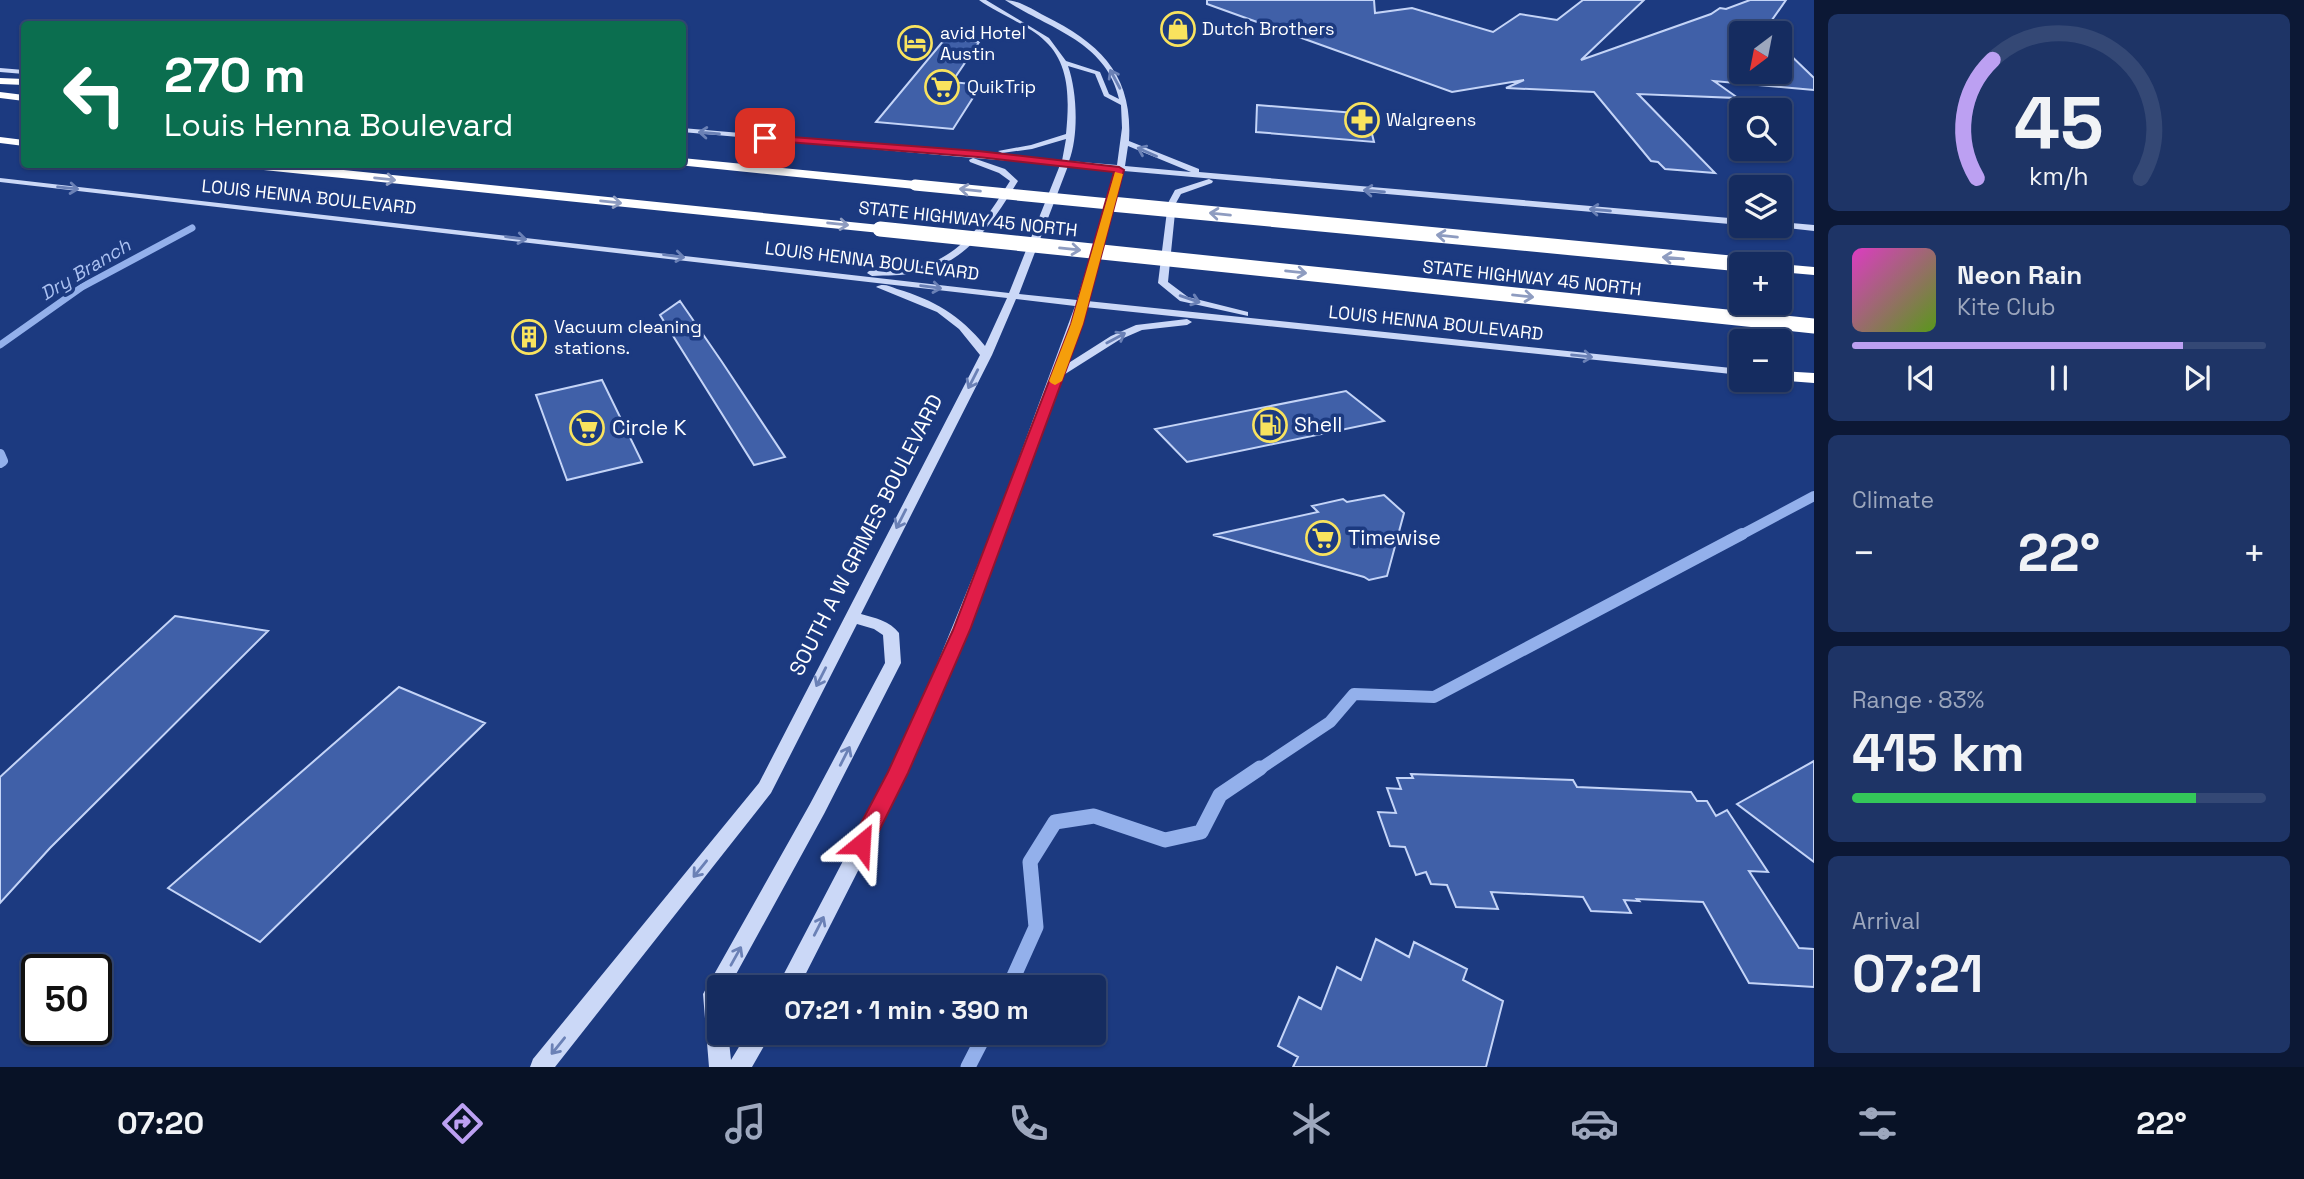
<!DOCTYPE html>
<meta charset="utf-8">
<style>
:root{--surface:#152c60;--page:#1e3466;--text:#f1f3f6;--muted:#9da7bd;--line:#344875;--accent:#bca0f2}
body{margin:0;font-family:"Space Grotesk",sans-serif;background:var(--page);color:var(--text);height:100vh;display:flex;flex-direction:column;font-size:26px;white-space:nowrap}
*{box-sizing:border-box;margin:0}
p{font-size:23px;color:var(--muted)}
.icon{flex:none;width:38px;height:38px;fill:none;stroke:currentColor;stroke-width:2;stroke-linecap:round;stroke-linejoin:round}
.map{position:relative;flex:1;overflow:hidden}
.drawer{display:flex;flex-direction:column;gap:14px;padding:14px;background:#0c1835;width:490px}
.drawer>*{flex:none}
.top-card{position:absolute;left:21px;top:21px;width:665px;height:147px;border-radius:7px;box-shadow:0 2px 5px #0004,0 0 0 2px var(--line);background:#0b6e4f;color:#fff;overflow:hidden}
.needle{width:46px;rotate:212deg}
.tools{position:absolute;left:1729px;top:21px;display:grid;gap:14px}
.tools a{display:grid;place-items:center;width:63px;height:63px;border-radius:7px;background:var(--surface);box-shadow:0 2px 5px #0004,0 0 0 2px var(--line);font-size:35px}
.speed{position:absolute;left:21px;top:954px;display:flex;gap:14px;font-size:35px;font-weight:700;text-align:center}
.speed>*{display:grid;place-content:center;width:91px;height:91px;border-radius:50%;background:var(--surface);box-shadow:0 2px 5px #0004,0 0 0 2px var(--line);line-height:1}
.speed .limit{border:4px solid #111;border-radius:10px;background:#fff;color:#111}
.pin{position:absolute;display:grid;place-items:center;width:60px;height:60px;color:#fff;margin:-30px;border-radius:14px;box-shadow:0 4px 10px #0006}
.me{position:absolute;width:77px;margin:-38px;rotate:27deg;stroke-linejoin:round;filter:drop-shadow(0 0 5px #0008)}
.turn{display:flex;align-items:center;gap:24px;height:147px;padding:0 28px;font-size:32px}
.turn .icon{width:91px;height:91px;stroke-width:2.5}
.turn b{display:block;font-size:49px;line-height:60px}
.big{font-size:52px;font-weight:600;line-height:1.1}
.drawer .card{flex:1;display:flex;flex-direction:column;justify-content:center;gap:10px;min-width:0;padding:0 24px;border-radius:10px;background:var(--page)}
.drawer .dial{align-items:center;gap:0}
.dial svg{height:182px;overflow:visible;fill:none;stroke:var(--line);stroke-width:7;stroke-linecap:round;text-anchor:middle}
.dial text{fill:var(--text);stroke:none}
.song{display:flex;align-items:center;gap:21px}
.cover{width:84px;height:84px;border-radius:10px;background:linear-gradient(135deg,hsl(310 70% 55%),hsl(90 70% 35%))}
.played{height:7px;border-radius:4px;background:linear-gradient(90deg,var(--accent) 80%,var(--line) 80%)}
.keys{display:flex;justify-content:space-around;direction:ltr}
.heat{display:flex;justify-content:space-between;align-items:center;font-size:38px;direction:ltr}
.charge{height:10px;border-radius:5px;background:linear-gradient(90deg,#34c759 83%,var(--line) 0)}
.trip{position:absolute;left:707px;top:975px;width:399px;height:70px;border-radius:7px;background:var(--surface);box-shadow:0 2px 5px #0004,0 0 0 2px var(--line);font-weight:600;line-height:70px;text-align:center}
.menu{display:flex;height:112px;justify-content:space-around;align-items:center;background:#081226;color:var(--muted)}
.menu .icon{width:49px;height:49px}
.menu .selected{color:var(--accent)}
.menu b{font-size:32px;color:var(--text)}
main{display:flex;flex:1;min-height:0}
.map>svg:first-child{display:block}
.lines{fill:none;stroke-linecap:round;stroke-linejoin:round}
.stream-far3{stroke:#93b0eb;stroke-width:7}
.stream-far2{stroke:#93b0eb;stroke-width:10}
.stream-far1{stroke:#93b0eb;stroke-width:12}
.stream{stroke:#93b0eb;stroke-width:15}
.building{fill:#4060a8;stroke:#c4d4f7;stroke-width:2}
.secondary{fill:#cbd8f7;fill-rule:evenodd}
.motorway{fill:#fff;fill-rule:evenodd}
.motorway-bridge-far1{stroke:#fff;stroke-width:11}
.motorway-bridge{stroke:#fff;stroke-width:15}
.oneway{stroke:#6b81b6}
.oneway2{stroke:#8e9cc0}
.route{fill:#e11d48;stroke:#92132f;stroke-width:2}
.slow{fill:#f59e0b}
.labels{text-anchor:middle;stroke-width:7;stroke-linejoin:round;paint-order:stroke}
.far-poi-label{font-size:18px;fill:#fff;stroke:#1c3a80;text-anchor:start}
.far-street-label{font-size:18px;fill:#fff;stroke:#1c3a80}
.far-water-label{font-size:19px;font-style:italic;fill:#abc1f1;stroke:#1c3a80}
.poi-label{font-size:21px;fill:#fff;stroke:#1c3a80;text-anchor:start}
.street-label{font-size:21px;fill:#fff;stroke:#1c3a80}
</style>
<main>
<div class="map">
<svg width="1814" height="1067" viewBox="0 0 1814 1067">
<rect width="100%" height="100%" fill="#1c3a80"/>
<g class="lines">
<path class="stream-far3" d="M0 345 82 287 192 228"/>
<path class="stream-far2" d="M0 454 3 461 0 463
M1739 536 1814 496"/>
<path class="stream-far1" d="M1258 770 1330 722 1354 694 1434 697 1742 534"/>
<path class="stream" d="M1009 987 1036 927 1030 862 1055 822 1094 816 1165 840 1201 832 1220 795 1260 768
M968 1067 986 1032"/>
</g>
<path class="building" d="M1207 0H1374L1375 13 1412 8 1493 32 1520 14 1557 20 1583 0H1644L1581 60 1711 14 1720 8 1726 9 1750 0H1786L1765 30 1768 33H1741V72H1780V45L1814 78V90L1714 81 1738 98 1638 94 1715 173 1665 169 1658 162 1651 161 1594 92 1506 88 1524 80 1452 92 1207 4Z
M949 34 959 40 979 42 952 82 981 85 953 129 876 122Z
M1257 105 1367 114 1374 142 1256 132Z
M680 301 722 362 785 457 754 465 660 315Z
M602 380 642 462 567 480 536 395Z
M1346 391 1384 421 1187 462 1155 429Z
M1384 495 1404 513 1387 576 1369 580 1364 577 1213 535 1318 512 1312 506 1343 499 1347 502Z
M175 616 268 631 50 848 0 903V777Z
M399 687 485 723 260 942 168 888Z
M1814 761V862L1737 804Z
M1411 774 1573 780 1577 787 1691 792 1697 801H1707L1716 816 1727 810 1768 872 1749 871 1799 948 1814 949V987L1749 983 1703 902 1637 899 1639 901 1624 900 1631 913 1591 911 1583 897 1491 892 1498 909 1456 907 1447 885 1431 884 1426 872 1416 875 1405 847 1390 846 1378 812 1396 813 1387 788 1401 789 1397 778H1413Z
M1376 939 1409 957 1414 942 1467 969 1463 980 1503 1001 1486 1067H1293L1298 1057 1278 1046 1299 997 1321 1009 1337 967 1361 980Z"/>
<g class="lines">
<path class="secondary" d="M979 0H986L1049 38 1066 61 1100 72 1109 94 1119 99C1106 41 1049 29 1005 0 1019 0 1033 10 1045 16 1101 44 1133 75 1129 141L1199 169V172L1741 219V225L1124 171 1087 301 1741 369V375L1085 307 1067 364 1111 336 1136 325 1187 319 1192 322 1187 325 1142 330 1119 340 1062 376 996 556 939 701 894 800 799 987H777L877 796 922 701 996 520 1075 306 1016 299 992 355 861 614C875 618 890 621 899 633L901 663 824 814 729 987H719V1032H728L731 1060 748 1032H772L752 1067H709L703 994 810 804 885 663 883 635 874 629 857 624 771 793 555 1067H530L533 1059 759 783 980 355 959 329 937 312 876 287C883 283 889 286 897 289 934 300 960 315 985 346L1007 298 0 182V178L1009 293 1060 165 973 158 1005 169 1018 181C993 222 967 264 916 273 901 276 887 275 872 276L867 273 869 271C884 268 901 271 917 267 962 257 987 218 1010 181L999 173 970 162 969 160 973 158 682 132V128L1062 161 1066 139 1032 149 1002 153 998 151 1031 145 1066 134C1069 102 1071 65 1045 41 1029 25 998 14 979 0ZM1068 66 1095 74 1104 96 1121 105 1122 128 1117 165 1069 161C1079 135 1077 91 1068 66ZM1128 146 1191 172 1125 166ZM1068 166 1116 170 1077 300 1019 294Z
M0 68 24 70V74L0 72Z
M1209 179 1213 181 1212 183 1181 194 1176 203 1168 282 1188 297 1248 312V316L1180 301 1158 283 1168 203 1175 190Z
M1780 222 1814 225V231L1777 227 1780 226Z"/>
<path class="motorway" d="M0 78 24 79V85L0 84Z
M0 92 24 95V101L0 98Z
M0 137 24 140V146L0 143Z
M682 158 915 181 921 185 915 189 678 165 682 164Z
M238 164H285L880 225 887 229 880 233 244 168Z
M1777 264H1780L1814 267V275L1780 272V264Z
M1780 371 1814 373V383L1774 380H1780Z"/>
<path class="motorway-bridge-far1" d="M915 185 1130 206"/>
<path class="motorway-bridge" d="M1111 204 1741 264
M880 229 1814 326"/>
</g>
<defs><path id="oneway-shaft" d="M-6 0H5M1.5-3L5.5 0L1.5 3" fill="none" stroke-width="1.6" stroke-linecap="round" stroke-linejoin="round" transform="scale(1.75)"/></defs>
<g class="oneway">
<use href="#oneway-shaft" transform="translate(1115 79) rotate(-118)"/>
<use href="#oneway-shaft" transform="translate(709 133) rotate(-175)"/>
<use href="#oneway-shaft" transform="translate(1147 152) rotate(-156)"/>
<use href="#oneway-shaft" transform="translate(68 188) rotate(6)"/>
<use href="#oneway-shaft" transform="translate(1374 191) rotate(-175)"/>
<use href="#oneway-shaft" transform="translate(1600 210) rotate(-175)"/>
<use href="#oneway-shaft" transform="translate(516 238) rotate(7)"/>
<use href="#oneway-shaft" transform="translate(674 256) rotate(7)"/>
<use href="#oneway-shaft" transform="translate(931 287) rotate(7)"/>
<use href="#oneway-shaft" transform="translate(1190 299) rotate(19)"/>
<use href="#oneway-shaft" transform="translate(1116 338) rotate(-28)"/>
<use href="#oneway-shaft" transform="translate(1582 356) rotate(6)"/>
<use href="#oneway-shaft" transform="translate(973 379) rotate(117)"/>
<use href="#oneway-shaft" transform="translate(901 519) rotate(117)"/>
<use href="#oneway-shaft" transform="translate(821 677) rotate(117)"/>
<use href="#oneway-shaft" transform="translate(845 756) rotate(-63)"/>
<use href="#oneway-shaft" transform="translate(700 869) rotate(129)"/>
<use href="#oneway-shaft" transform="translate(819 926) rotate(-63)"/>
<use href="#oneway-shaft" transform="translate(736 956) rotate(-61)"/>
<use href="#oneway-shaft" transform="translate(558 1046) rotate(129)"/>
</g>
<g class="oneway2">
<use href="#oneway-shaft" transform="translate(385 179) rotate(6)"/>
<use href="#oneway-shaft" transform="translate(970 190) rotate(-174)"/>
<use href="#oneway-shaft" transform="translate(611 202) rotate(6)"/>
<use href="#oneway-shaft" transform="translate(1220 214) rotate(-174)"/>
<use href="#oneway-shaft" transform="translate(838 224) rotate(6)"/>
<use href="#oneway-shaft" transform="translate(1447 236) rotate(-174)"/>
<use href="#oneway-shaft" transform="translate(1070 249) rotate(6)"/>
<use href="#oneway-shaft" transform="translate(1673 258) rotate(-175)"/>
<use href="#oneway-shaft" transform="translate(1296 272) rotate(6)"/>
<use href="#oneway-shaft" transform="translate(1523 296) rotate(6)"/>
</g>
<path class="route" d="M765 135 978 151 1119 167 1124 170 1083 324 970 630 908 773 869 851 861 854 853 851 850 844 888 772 953 630 1071 324 1114 172 978 157 762 140Z"/>
<path class="slow" d="M1115 172 1123 174 1083 324 1062 381 1055 385 1051 383 1049 381 1071 324Z"/>
<defs>
<g id="shop-ring" transform="scale(1.75)"><circle r="9.5" fill="#1c3a80" stroke="#f9e35e" stroke-width="1.5"/><path d="M-5-2.5h2.3a2.7 3.5 0 0 1 5.4 0H5L5.5 6h-11ZM-1.5-2.5h3a1.5 2.3 0 0 0-3 0Z" fill="#f9e35e"/></g>
<g id="hotel-ring" transform="scale(1.75)"><circle r="9.5" fill="#1c3a80" stroke="#f9e35e" stroke-width="1.5"/><path d="M-6-4.5h1.5V1H6V5H4.5V3h-9V5H-6ZM-4 0a1.8 1.8 0 1 1 3.6 0ZM.5 0V-2.5h3Q6-2.5 6 0Z" fill="#f9e35e"/></g>
<g id="supermarket-ring" transform="scale(1.75)"><circle r="9.5" fill="#1c3a80" stroke="#f9e35e" stroke-width="1.5"/><path d="M-6-5.5h2.5l.6 2H6L4.5 2H-2.5L-4.4-4H-6ZM-1.5 3.2a1.3 1.3 0 1 0 .1 0ZM3 3.2a1.3 1.3 0 1 0 .1 0Z" fill="#f9e35e"/></g>
<g id="pharmacy-ring" transform="scale(1.75)"><circle r="9.5" fill="#1c3a80" stroke="#f9e35e" stroke-width="1.5"/><path d="M-2-6h4v4h4v4h-4v4h-4v-4h-4v-4h4Z" fill="#f9e35e"/></g>
<g id="building-ring" transform="scale(1.75)"><circle r="9.5" fill="#1c3a80" stroke="#f9e35e" stroke-width="1.5"/><path d="M-4-6H4V6H1V3H-1V6H-4ZM-2.5-4.3h1.7v1.8h-1.7ZM.8-4.3h1.7v1.8H.8ZM-2.5-1h1.7V.8h-1.7ZM.8-1h1.7V.8H.8Z" fill="#f9e35e"/></g>
<g id="fuel-ring" transform="scale(1.75)"><circle r="9.5" fill="#1c3a80" stroke="#f9e35e" stroke-width="1.5"/><path d="M-5.5-6h7V0h2V4h1.3V-2.5L3-4.5l.8-.8L6-3V5H2.5V1h-1V6h-7ZM-4.2-4.7v3.2H.2V-4.7Z" fill="#f9e35e"/></g>
</defs>
<g fill-rule="evenodd">
<use href="#shop-ring" x="1178" y="29"/>
<use href="#hotel-ring" x="915" y="43"/>
<use href="#supermarket-ring" x="942" y="87"/>
<use href="#pharmacy-ring" x="1362" y="120"/>
<use href="#building-ring" x="529" y="337"/>
<use href="#fuel-ring" x="1270" y="425"/>
<use href="#supermarket-ring" x="587" y="428"/>
<use href="#supermarket-ring" x="1323" y="538"/>
</g>
<g class="labels">
<g class="far-poi-label">
<text x="1202" y="35">Dutch Brothers</text>
<text x="940" y="39">avid Hotel<tspan x="940" dy="21">Austin</tspan></text>
<text x="967" y="93">QuikTrip</text>
<text x="1386" y="126">Walgreens</text>
<text x="554" y="333">Vacuum cleaning<tspan x="554" dy="21">stations.</tspan></text>
</g>
<g class="far-street-label">
<text transform="translate(309 197) rotate(6)" y="6">LOUIS HENNA BOULEVARD</text>
<text transform="translate(968 219) rotate(6)" y="6">STATE HIGHWAY 45 NORTH</text>
<text transform="translate(872 261) rotate(7)" y="6">LOUIS HENNA BOULEVARD</text>
<text transform="translate(1532 278) rotate(6)" y="6">STATE HIGHWAY 45 NORTH</text>
<text transform="translate(1436 323) rotate(6)" y="6">LOUIS HENNA BOULEVARD</text>
</g>
<g class="far-water-label">
<text transform="translate(85 269) rotate(-31)" y="7">Dry Branch</text>
</g>
<g class="poi-label">
<text x="1294" y="432">Shell</text>
<text x="612" y="435">Circle K</text>
<text x="1348" y="545">Timewise</text>
</g>
<g class="street-label">
<text transform="translate(866 535) rotate(-63)" y="7">SOUTH A W GRIMES BOULEVARD</text>
</g>
</g>
</svg>
<div class="tools">
<a><svg class="needle" viewBox="-14 -14 28 28"><path d="M0-13l5 13h-10z" fill="#e53935"/><path d="M0 13l5-13h-10z" fill="#9da7bd"/></svg></a>
<a><svg class="icon" aria-label="search" viewBox="0 0 24 24"><circle cx="10" cy="10" r="6"/><path d="M15 15l6 6"/></svg></a>
<a><svg class="icon" aria-label="layers" viewBox="0 0 24 24"><path d="M12 4l9 5-9 5-9-5zM3 14l9 5 9-5"/></svg></a>
<a>+</a>
<a>−</a>
</div>
<div class="speed"><div class="limit">50</div></div>
<div class="pin" style="left:765px;top:138px;background:#d93025"><svg class="icon" aria-label="arrive" viewBox="0 0 24 24"><path d="M6 21V4h12l-3 4 3 4H6"/></svg></div>
<svg class="me" style="left:861px;top:844px" viewBox="-20 -20 40 40"><path d="M0-17L14 15 0 8-14 15z" fill="#e11d48" stroke="#fff" stroke-width="4"/></svg>
<div class="trip">07:21 · 1 min · 390 m</div>
<div class="top-card">
<div class="turn"><svg class="icon" aria-label="left" viewBox="0 0 24 24"><path d="M17 20v-9H6M10 6l-5 5 5 5"/></svg><div><b>270 m</b>Louis Henna Boulevard</div></div>
</div>
</div>
<section class="drawer">
<div class="card dial"><svg viewBox="0 0 100 80">
<path d="M14 69A42 42 0 1 1 86 69"/>
<path d="M14 69A42 42 0 0 1 21 17" stroke="#bca0f2"/>
<text x="50" y="56" font-size="32" font-weight="700">45</text>
<text x="50" y="72" font-size="11">km/h</text>
</svg></div>
<div class="card">
<div class="song"><i class="cover"></i><div><b>Neon Rain</b><p>Kite Club</p></div></div>
<div class="played"></div>
<div class="keys"><svg class="icon" aria-label="previous" viewBox="0 0 24 24"><path d="M18 5L8 12l10 7zM5 5v14"/></svg><svg class="icon" aria-label="pause" viewBox="0 0 24 24"><path d="M8 5v14M16 5v14"/></svg><svg class="icon" aria-label="next" viewBox="0 0 24 24"><path d="M6 5l10 7-10 7zM19 5v14"/></svg></div>
</div>
<div class="card"><p>Climate</p>
<div class="heat"><a>−</a><b class="big">22°</b><a>+</a></div>
</div>
<div class="card"><p>Range · 83%</p><b class="big">415 km</b><div class="charge"></div></div>
<div class="card"><p>Arrival</p><b class="big">07:21</b></div>
</section>
</main>
<nav class="menu">
<b>07:20</b>
<svg class="icon selected" aria-label="directions" viewBox="0 0 24 24"><path d="M12 3l9 9-9 9-9-9zM9 14v-3h6M13 9l2 2-2 2"/></svg>
<svg class="icon" aria-label="music" viewBox="0 0 24 24"><path d="M9 18V5l10-2v13"/><circle cx="6" cy="18" r="3"/><circle cx="16" cy="16" r="3"/></svg>
<svg class="icon" aria-label="phone" viewBox="0 0 24 24"><path d="M5 4h4l2 5-3 2q2 4 5 5l2-3 5 2v4C11 20 4 13 5 4z"/></svg>
<svg class="icon" aria-label="climate" viewBox="0 0 24 24"><path d="M12 3v18M4 7l16 10M4 17L20 7"/></svg>
<svg class="icon" aria-label="car" viewBox="0 0 24 24"><path d="M5 17H2v-5l4-1 3-4h7l3 4 3 1v5h-3M9 17h6M6 11h13"/><circle cx="7" cy="17" r="2"/><circle cx="17" cy="17" r="2"/></svg>
<svg class="icon" aria-label="filters" viewBox="0 0 24 24"><path d="M4 7h16M4 17h16"/><circle cx="9" cy="7" r="2"/><circle cx="15" cy="17" r="2"/></svg>
<b>22°</b>
</nav>
